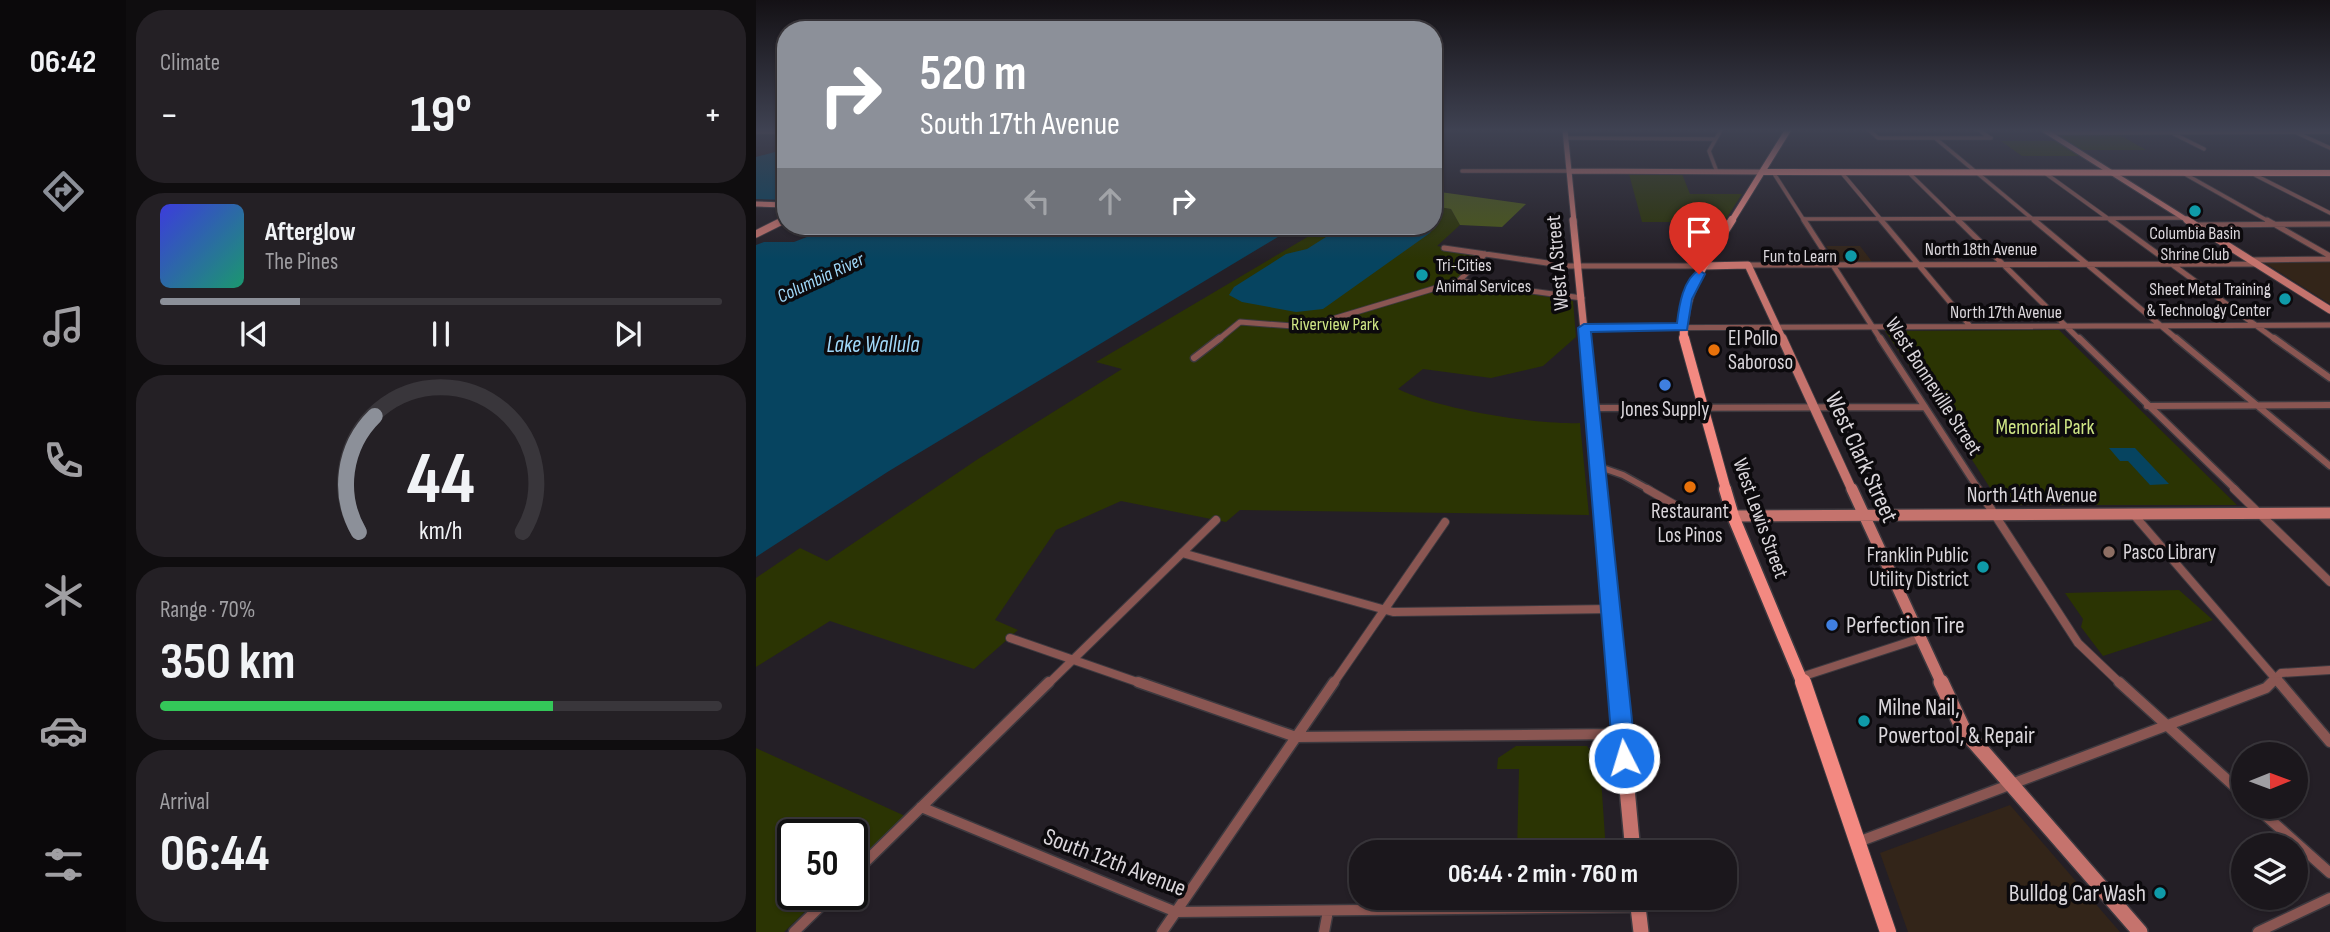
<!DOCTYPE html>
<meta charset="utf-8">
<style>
:root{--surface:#1b171c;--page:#242025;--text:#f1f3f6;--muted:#a09fa3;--line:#39363b;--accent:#8c9099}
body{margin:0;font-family:"Sofia Sans Condensed",sans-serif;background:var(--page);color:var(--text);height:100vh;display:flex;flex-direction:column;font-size:26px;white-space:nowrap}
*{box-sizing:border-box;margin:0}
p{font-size:23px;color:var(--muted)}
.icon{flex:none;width:38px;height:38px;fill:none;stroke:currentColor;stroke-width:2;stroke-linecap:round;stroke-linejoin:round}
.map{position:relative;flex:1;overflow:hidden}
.panel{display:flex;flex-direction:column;gap:10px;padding:10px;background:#0f0d0f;width:630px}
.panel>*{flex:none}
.top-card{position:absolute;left:21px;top:21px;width:665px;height:214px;border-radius:28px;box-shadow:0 2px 5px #0004,0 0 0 2px var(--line);background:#8c9099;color:#fff;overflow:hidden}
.needle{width:46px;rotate:89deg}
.fabs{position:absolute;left:1475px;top:742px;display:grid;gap:14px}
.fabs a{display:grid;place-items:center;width:77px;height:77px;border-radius:50%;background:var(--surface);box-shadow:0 2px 5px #0004,0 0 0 2px var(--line);font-size:35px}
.speed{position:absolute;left:21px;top:819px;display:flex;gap:14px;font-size:35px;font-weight:700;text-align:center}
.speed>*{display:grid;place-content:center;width:91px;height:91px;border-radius:50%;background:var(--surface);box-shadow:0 2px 5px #0004,0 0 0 2px var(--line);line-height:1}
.speed .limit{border:4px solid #111;border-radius:10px;background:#fff;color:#111}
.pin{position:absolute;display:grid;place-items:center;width:60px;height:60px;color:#fff;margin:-72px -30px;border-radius:50% 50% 50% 0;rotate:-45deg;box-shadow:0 0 7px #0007}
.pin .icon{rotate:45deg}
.me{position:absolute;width:77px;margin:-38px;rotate:355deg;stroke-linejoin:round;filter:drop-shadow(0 0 5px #0008)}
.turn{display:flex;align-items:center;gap:24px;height:147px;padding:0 28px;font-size:32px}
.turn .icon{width:91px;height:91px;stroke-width:2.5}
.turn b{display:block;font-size:49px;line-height:60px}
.lanes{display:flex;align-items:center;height:66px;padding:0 28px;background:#0003;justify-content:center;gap:35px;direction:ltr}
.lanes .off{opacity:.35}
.big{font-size:52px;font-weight:700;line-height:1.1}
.panel .card{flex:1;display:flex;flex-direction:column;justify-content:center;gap:10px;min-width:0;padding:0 24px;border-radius:28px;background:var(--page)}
.panel .dial{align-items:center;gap:0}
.dial svg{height:182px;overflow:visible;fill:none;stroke:var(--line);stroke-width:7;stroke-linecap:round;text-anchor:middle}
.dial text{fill:var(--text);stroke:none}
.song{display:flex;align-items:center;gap:21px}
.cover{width:84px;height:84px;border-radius:10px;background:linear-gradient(135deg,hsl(240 70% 55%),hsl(160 70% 35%))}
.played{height:7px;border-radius:4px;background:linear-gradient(90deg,var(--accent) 25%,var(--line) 25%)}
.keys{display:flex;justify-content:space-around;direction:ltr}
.heat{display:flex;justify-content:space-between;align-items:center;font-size:38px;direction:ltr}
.charge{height:10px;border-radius:5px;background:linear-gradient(90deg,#34c759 70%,var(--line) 0)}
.trip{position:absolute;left:593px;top:840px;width:388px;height:70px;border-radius:28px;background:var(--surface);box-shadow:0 2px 5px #0004,0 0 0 2px var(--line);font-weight:700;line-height:70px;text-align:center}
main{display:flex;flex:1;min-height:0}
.menu{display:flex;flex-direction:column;width:126px;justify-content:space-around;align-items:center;background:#0b090b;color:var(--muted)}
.menu .icon{width:49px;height:49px}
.menu .selected{color:var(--accent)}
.menu b{font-size:32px;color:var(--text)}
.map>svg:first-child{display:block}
.education{fill:#332519}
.green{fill:#2b3403}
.forest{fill:#4c5a14}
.water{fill:#064460}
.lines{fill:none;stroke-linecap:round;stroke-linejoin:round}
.street-far4-casing{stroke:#3d393f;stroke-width:5}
.street-far3-casing{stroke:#3d393f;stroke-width:7}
.street-far2-casing{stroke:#3d393f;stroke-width:9}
.street-far1-casing{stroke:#3d393f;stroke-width:10}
.street-casing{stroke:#3d393f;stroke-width:13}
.secondary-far4-casing{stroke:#3d393f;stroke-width:7}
.secondary-far3-casing{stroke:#3d393f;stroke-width:9}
.secondary-far2-casing{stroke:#3d393f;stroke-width:11}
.secondary-far1-casing{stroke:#3d393f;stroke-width:14}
.secondary-casing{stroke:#3d393f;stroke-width:18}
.primary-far4-casing{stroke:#3d393f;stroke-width:8}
.primary-far3-casing{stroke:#3d393f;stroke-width:10}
.primary-far2-casing{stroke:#3d393f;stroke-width:12}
.primary-far1-casing{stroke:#3d393f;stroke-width:15}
.primary-casing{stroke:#3d393f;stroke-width:18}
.street-far4{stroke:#8a5652;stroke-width:3.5}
.street-far3{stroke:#8a5652;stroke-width:5}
.street-far2{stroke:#8a5652;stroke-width:6}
.street-far1{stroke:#8a5652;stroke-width:8}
.street{stroke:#8a5652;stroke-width:10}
.secondary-far4{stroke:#c5736d;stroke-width:5}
.secondary-far3{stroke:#c5736d;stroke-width:7}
.secondary-far2{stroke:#c5736d;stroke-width:9}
.secondary-far1{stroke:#c5736d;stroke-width:11}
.secondary{stroke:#c5736d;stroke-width:15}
.primary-far4{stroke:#f38981;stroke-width:6}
.primary-far3{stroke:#f38981;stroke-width:8}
.primary-far2{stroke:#f38981;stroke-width:10}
.primary-far1{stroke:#f38981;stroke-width:12}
.primary{stroke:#f38981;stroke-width:16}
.route{fill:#1a73e8;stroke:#114b97;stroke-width:2}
.culture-dot{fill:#0f9aa8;stroke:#0c0a0d;stroke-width:2.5}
.food-dot{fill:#e8710a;stroke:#0c0a0d;stroke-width:2.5}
.shop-dot{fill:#3f7fe0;stroke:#0c0a0d;stroke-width:2.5}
.education-dot{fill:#8d6e63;stroke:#0c0a0d;stroke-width:2.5}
.labels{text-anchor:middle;stroke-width:7;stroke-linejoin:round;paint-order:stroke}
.far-poi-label{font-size:18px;fill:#dad6db;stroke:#0c0a0d;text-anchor:end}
.far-street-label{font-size:18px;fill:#dad6db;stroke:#0c0a0d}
.far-park-label{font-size:18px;fill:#cee585;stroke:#0c0a0d}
.far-water-label{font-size:19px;font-style:italic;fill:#a1d9fa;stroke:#0c0a0d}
.street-label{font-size:21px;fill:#dad6db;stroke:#0c0a0d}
.poi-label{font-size:21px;fill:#dad6db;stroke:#0c0a0d;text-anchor:start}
.park-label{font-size:21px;fill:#cee585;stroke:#0c0a0d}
.water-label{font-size:23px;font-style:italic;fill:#a1d9fa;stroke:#0c0a0d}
.near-street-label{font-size:24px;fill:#dad6db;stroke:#0c0a0d}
.near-poi-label{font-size:24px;fill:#dad6db;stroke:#0c0a0d;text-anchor:start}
</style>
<main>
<nav class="menu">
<b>06:42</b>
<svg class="icon selected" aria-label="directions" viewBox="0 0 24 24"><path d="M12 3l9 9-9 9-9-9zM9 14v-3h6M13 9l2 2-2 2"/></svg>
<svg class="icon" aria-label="music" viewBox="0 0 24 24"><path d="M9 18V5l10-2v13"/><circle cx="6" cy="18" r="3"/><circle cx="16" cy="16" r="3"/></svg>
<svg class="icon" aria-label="phone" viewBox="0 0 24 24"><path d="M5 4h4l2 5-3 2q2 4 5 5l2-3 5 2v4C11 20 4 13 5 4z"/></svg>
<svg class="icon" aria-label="climate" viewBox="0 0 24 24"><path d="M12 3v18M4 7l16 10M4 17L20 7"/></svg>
<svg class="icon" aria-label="car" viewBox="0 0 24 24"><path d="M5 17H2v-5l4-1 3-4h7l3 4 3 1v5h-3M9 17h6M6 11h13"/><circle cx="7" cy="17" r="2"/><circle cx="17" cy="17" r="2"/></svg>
<svg class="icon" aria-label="filters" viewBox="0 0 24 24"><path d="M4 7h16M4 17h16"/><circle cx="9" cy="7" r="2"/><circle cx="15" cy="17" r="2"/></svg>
</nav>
<section class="panel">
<div class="card"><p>Climate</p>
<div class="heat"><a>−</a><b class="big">19°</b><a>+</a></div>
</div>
<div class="card">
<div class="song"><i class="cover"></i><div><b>Afterglow</b><p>The Pines</p></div></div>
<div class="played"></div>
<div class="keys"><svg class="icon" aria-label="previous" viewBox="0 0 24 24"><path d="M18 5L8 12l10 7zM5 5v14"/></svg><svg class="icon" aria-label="pause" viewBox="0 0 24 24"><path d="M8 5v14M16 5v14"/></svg><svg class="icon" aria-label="next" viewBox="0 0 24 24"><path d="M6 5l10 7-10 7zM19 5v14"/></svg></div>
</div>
<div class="card dial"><svg viewBox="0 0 100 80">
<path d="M14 69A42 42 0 1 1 86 69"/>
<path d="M14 69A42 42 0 0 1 21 18" stroke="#8c9099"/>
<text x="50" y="56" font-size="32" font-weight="700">44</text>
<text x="50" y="72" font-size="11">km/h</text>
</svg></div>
<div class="card"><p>Range · 70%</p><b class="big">350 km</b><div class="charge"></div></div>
<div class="card"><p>Arrival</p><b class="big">06:44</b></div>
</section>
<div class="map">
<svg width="1574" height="932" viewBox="0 0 1574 932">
<rect width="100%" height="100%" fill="#241f26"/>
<path class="education" d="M1070 246H1104L1117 263H1081Z
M1574 262V304L1509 263Z
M1254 805 1364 932H1152L1124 853Z"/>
<path class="green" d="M1360 133 1390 150H1326L1300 135Z
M1245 141H1302L1325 156H1266Z
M873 174H926L934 194H986L968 222H886Z
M677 206 695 209 704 225 681 246 723 254 699 282 817 301 820 337 787 366 735 378 667 369 642 389C682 409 779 425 824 423L833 515 484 510 470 522 365 501 300 530 239 620 262 630 218 669 74 621 0 667V578L44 548 71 561 222 459 366 369 340 362 570 226H677Z
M1303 330 1481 505H1245L1188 416 1129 331Z
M1423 590 1457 620 1347 656 1325 627 1327 619 1309 593Z
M760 746H831L844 763 850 852H761L763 769H741L742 758Z
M0 748 149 816 96 866V835H37V894H67L28 932H0Z"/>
<path class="forest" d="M677 191 770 204 746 227 704 225 695 209 677 206Z"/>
<path class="water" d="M30 149V200L0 199V157Z
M677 213 681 214 682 219 674 233 567 309 540 312 486 302 473 295 478 287 530 254 551 249 581 230 578 226H677Z
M79 226H540L133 471 0 557V245L8 242H38Z
M1353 448H1379L1413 484 1394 485 1372 461H1364Z"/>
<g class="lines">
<g class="street-far4-casing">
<path id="street-far4" d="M1113 130 1122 138H1235
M1223 130 1234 138
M0 132H30
M1292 133 1574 132
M1541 133 1574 148
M1418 134 1448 149
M810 138 958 139
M1179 138 1280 222
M706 171H814
M961 172 953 151 965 130
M1017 172 1049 222
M1085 172 1127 222
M1153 173 1203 222
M1289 173 1357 222
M1427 173 1514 222
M1495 173 1574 213
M1047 219 1428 218"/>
</g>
<g class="street-far3-casing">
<path id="street-far3" d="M1048 220 1125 340
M1125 220 1214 326
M1202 220 1324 340
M1278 220 1422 340
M1355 220 1520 340
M1511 220 1574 256
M1439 225 1574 224
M688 248 812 266H948
M1495 260 1574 259
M992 265 1502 264
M703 281 729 254
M828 328 1574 325
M462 340 484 322 550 327 703 281 826 298"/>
</g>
<g class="street-far2-casing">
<path id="street-far2" d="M1124 338 1223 490
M1323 338 1480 490
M1420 338 1574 466
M1518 338 1574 378
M438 358 464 338
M1391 406 1574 405
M836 408 1169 407
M841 466 867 475 894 490"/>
</g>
<g class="street-far1-casing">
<path id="street-far1" d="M891 489 933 513 977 516
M1222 489 1322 643 1365 684
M1478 489 1574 582
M1378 515 1524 684
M426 553 637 612 854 609
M254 638 387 684
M1045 677 1165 638
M292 684 460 520
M577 684 689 522
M1514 684 1525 673 1574 670"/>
</g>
<g class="street-casing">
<path id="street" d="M382 682 540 737 865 734
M1363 682 1488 795
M1523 682 1574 742
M165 807 420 912 882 907
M1500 807 1574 873
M1102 842 1510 688 1516 682
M96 875 293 682
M38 932 77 894
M406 932 578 682
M568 932 572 911
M1502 932 1574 898"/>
</g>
<g class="secondary-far4-casing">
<path id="secondary-far4" d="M809 130 818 222
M1288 130 1434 222
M814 171 1006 172
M0 204 30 205
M24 222 30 219"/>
</g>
<g class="secondary-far3-casing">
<path id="secondary-far3" d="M817 220 829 340
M1431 220 1574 310
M0 234 28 220
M948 266 992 265 1027 340"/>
</g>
<g class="secondary-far2-casing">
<path id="secondary-far2" d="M829 338 843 490
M1026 338 1096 490"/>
</g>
<g class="secondary-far1-casing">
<path id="secondary-far1" d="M843 489 861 684
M1096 489 1186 684
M977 516 1574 513"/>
</g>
<g class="secondary-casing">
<path id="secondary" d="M861 682 877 852
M1185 682 1207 729 1384 932
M881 898 885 932"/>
</g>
<g class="primary-far4-casing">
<path id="primary-far4" d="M1006 172 1574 173
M975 222 1032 130"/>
</g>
<g class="primary-far3-casing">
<path id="primary-far3" d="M928 340C925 291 952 259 976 220"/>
</g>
<g class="primary-far2-casing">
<path id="primary-far2" d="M928 338 970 490"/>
</g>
<g class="primary-far1-casing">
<path id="primary-far1" d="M969 489 977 516 1047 684"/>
</g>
<g class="primary-casing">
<path id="primary" d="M1047 682 1132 932"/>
</g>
<use href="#street-far4" class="street-far4"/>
<use href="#street-far3" class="street-far3"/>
<use href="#street-far2" class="street-far2"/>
<use href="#street-far1" class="street-far1"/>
<use href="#street" class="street"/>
<use href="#secondary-far4" class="secondary-far4"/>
<use href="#secondary-far3" class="secondary-far3"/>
<use href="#secondary-far2" class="secondary-far2"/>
<use href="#secondary-far1" class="secondary-far1"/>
<use href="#secondary" class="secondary"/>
<use href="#primary-far4" class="primary-far4"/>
<use href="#primary-far3" class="primary-far3"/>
<use href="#primary-far2" class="primary-far2"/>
<use href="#primary-far1" class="primary-far1"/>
<use href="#primary" class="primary"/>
</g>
<linearGradient id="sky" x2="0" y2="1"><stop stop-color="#141115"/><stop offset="0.5" stop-color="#3f4252"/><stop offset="1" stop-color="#3f4252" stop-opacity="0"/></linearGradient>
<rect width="1574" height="260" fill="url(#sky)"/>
<path class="route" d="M943 270 949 274 936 299 931 330 835 332 880 758 876 765 868 768 860 765 857 758 822 328 828 324 921 323C923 306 927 279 943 270Z"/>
<g class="culture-dot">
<circle cx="1439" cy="211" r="7"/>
<circle cx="1095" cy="256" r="7"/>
<circle cx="666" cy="275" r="7"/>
<circle cx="1529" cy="299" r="7"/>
<circle cx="1227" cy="567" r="7"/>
<circle cx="1108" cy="721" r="7"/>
<circle cx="1404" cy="893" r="7"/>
</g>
<g class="food-dot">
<circle cx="958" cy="350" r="7"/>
<circle cx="934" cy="487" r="7"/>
</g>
<g class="shop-dot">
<circle cx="909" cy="385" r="7"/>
<circle cx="1076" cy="625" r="7"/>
</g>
<circle class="education-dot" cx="1353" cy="552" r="7"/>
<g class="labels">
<g class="far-poi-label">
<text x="1439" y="239" text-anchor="middle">Columbia Basin<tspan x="1439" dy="21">Shrine Club</tspan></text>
<text x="1081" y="262">Fun to Learn</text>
<text x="680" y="271" text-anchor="start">Tri-Cities<tspan x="680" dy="21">Animal Services</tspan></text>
<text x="1515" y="295">Sheet Metal Training<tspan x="1515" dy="21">&amp; Technology Center</tspan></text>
</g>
<g class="far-street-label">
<text x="1225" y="255">North 18th Avenue</text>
<text x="1250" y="318">North 17th Avenue</text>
</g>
<g class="far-park-label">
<text x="579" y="330">Riverview Park</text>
</g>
<g class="far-water-label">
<text transform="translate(64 277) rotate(-25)" y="7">Columbia River</text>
</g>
<g class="street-label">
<text transform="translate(801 263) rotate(-95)" y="7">West A Street</text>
<text transform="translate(1178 386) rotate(57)" y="7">West Bonneville Street</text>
<text x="1276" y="502">North 14th Avenue</text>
<text transform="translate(1005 518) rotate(70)" y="7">West Lewis Street</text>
</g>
<g class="poi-label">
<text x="972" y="345">El Pollo<tspan x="972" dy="24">Saboroso</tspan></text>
<text x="909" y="416" text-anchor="middle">Jones Supply</text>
<text x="934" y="518" text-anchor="middle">Restaurant<tspan x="934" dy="24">Los Pinos</tspan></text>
<text x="1367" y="559">Pasco Library</text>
<text x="1213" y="562" text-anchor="end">Franklin Public<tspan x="1213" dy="24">Utility District</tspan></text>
</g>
<g class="park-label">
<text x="1289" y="434">Memorial Park</text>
</g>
<g class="water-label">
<text x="117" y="352">Lake Wallula</text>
</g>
<g class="near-street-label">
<text transform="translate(1106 457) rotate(65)" y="8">West Clark Street</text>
<text transform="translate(359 862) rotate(21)" y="8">South 12th Avenue</text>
</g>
<g class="near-poi-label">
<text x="1090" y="633">Perfection Tire</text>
<text x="1122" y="715">Milne Nail,<tspan x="1122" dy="28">Powertool, &amp; Repair</tspan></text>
<text x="1390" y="901" text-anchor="end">Bulldog Car Wash</text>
</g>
</g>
</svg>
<div class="fabs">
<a><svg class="needle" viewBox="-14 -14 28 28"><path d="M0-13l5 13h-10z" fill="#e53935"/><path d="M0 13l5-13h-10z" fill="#a09fa3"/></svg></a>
<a><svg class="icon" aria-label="layers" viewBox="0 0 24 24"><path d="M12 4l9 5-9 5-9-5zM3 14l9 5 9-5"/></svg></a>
</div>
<div class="speed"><div class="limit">50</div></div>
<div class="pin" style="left:943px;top:274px;background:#d93025"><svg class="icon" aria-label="arrive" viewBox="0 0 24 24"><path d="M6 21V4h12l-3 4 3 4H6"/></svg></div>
<svg class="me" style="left:868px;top:758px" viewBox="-20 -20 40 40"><circle r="17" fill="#1a73e8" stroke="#fff" stroke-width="3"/><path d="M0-11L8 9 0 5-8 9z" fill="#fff"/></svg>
<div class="trip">06:44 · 2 min · 760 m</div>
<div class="top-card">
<div class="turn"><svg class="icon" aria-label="right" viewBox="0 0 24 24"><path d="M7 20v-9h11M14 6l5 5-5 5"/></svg><div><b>520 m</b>South 17th Avenue</div></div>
<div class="lanes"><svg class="icon off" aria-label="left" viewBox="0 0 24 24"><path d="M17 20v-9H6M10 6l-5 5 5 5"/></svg><svg class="icon off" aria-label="ahead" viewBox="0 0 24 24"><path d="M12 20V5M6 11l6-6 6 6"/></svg><svg class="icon" aria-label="right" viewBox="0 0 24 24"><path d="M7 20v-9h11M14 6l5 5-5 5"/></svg></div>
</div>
</div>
</main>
